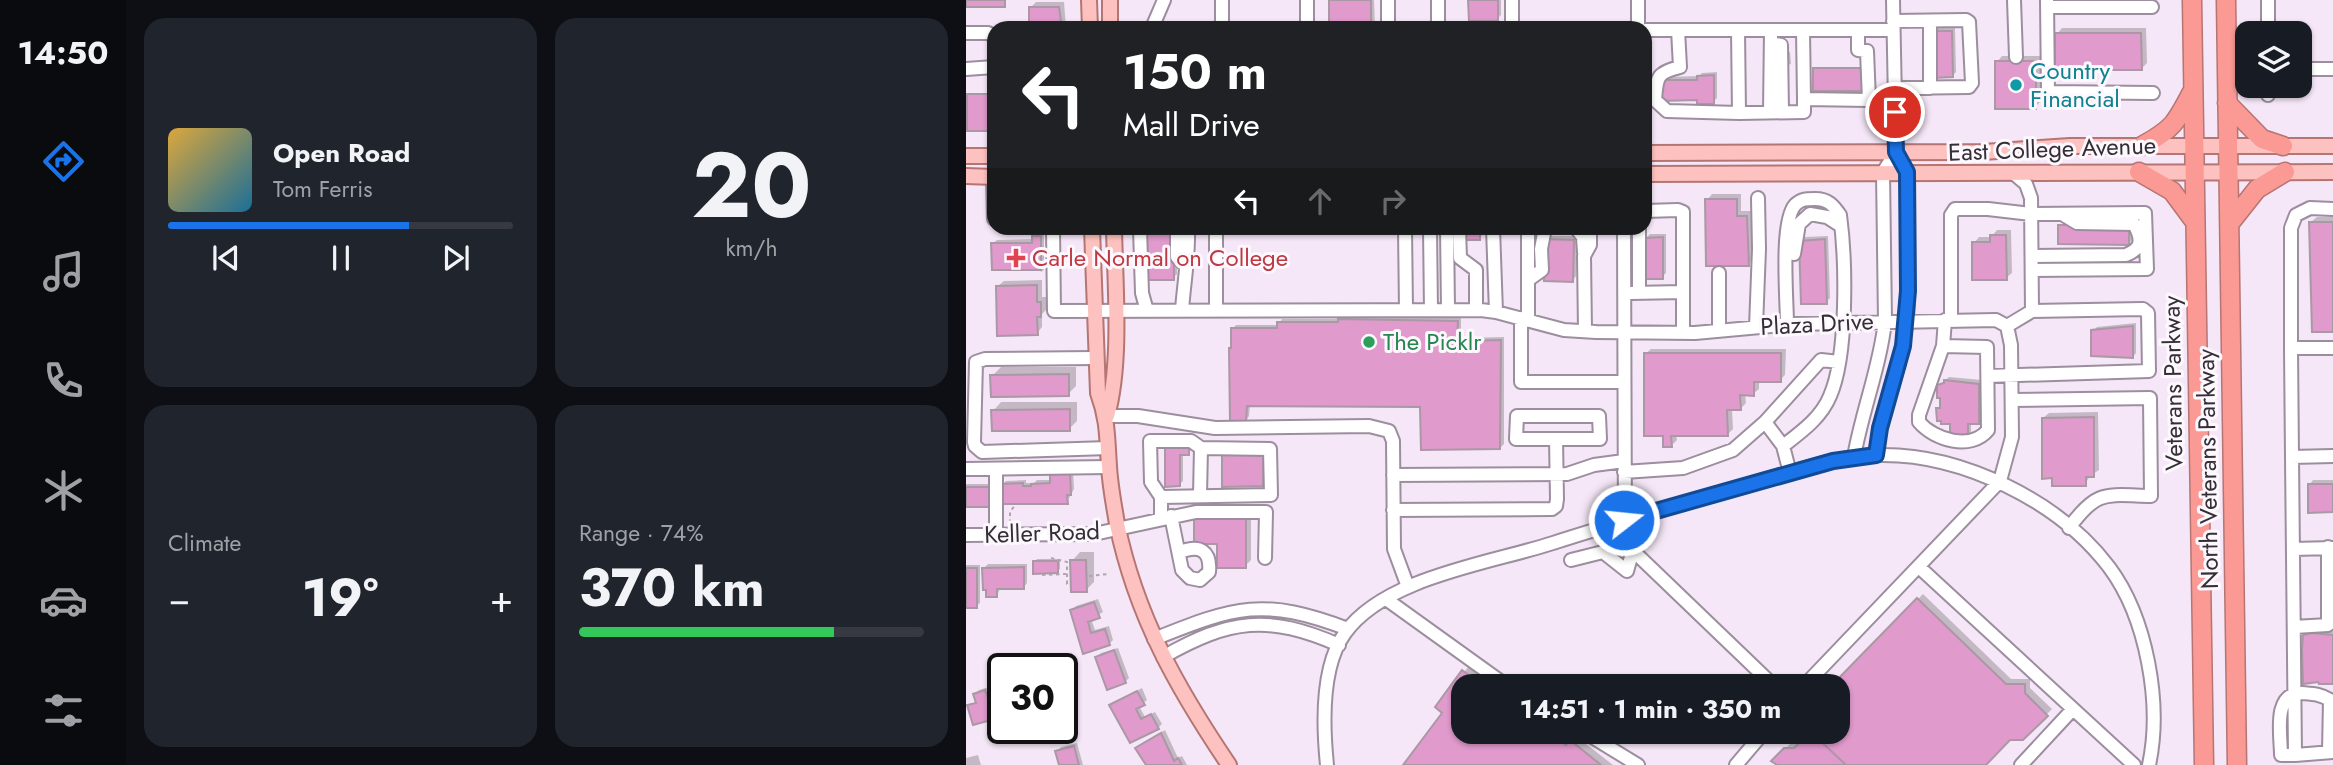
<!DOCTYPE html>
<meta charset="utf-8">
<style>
:root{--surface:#171b24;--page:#20242c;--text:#f1f3f6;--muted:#9ea1a6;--line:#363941;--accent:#1a73e8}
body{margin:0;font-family:Jost,sans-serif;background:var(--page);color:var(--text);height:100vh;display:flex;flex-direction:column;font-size:26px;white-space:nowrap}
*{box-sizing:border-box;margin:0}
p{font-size:23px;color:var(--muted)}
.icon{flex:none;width:38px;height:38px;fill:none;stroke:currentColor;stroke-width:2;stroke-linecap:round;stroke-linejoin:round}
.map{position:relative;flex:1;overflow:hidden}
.details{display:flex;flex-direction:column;gap:18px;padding:18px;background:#0d0f14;width:840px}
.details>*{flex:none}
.top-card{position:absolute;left:21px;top:21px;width:665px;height:214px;border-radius:21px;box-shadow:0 2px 5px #0004;background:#202124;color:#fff;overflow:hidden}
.controls{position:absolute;left:1269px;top:21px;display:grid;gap:14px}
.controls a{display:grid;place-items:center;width:77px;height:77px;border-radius:14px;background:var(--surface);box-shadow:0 2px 5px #0004;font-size:35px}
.speed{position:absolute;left:21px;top:653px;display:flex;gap:14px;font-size:35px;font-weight:700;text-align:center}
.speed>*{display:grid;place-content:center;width:91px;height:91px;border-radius:50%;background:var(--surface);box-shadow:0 2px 5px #0004;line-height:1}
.speed .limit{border:4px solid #111;border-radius:10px;background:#fff;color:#111}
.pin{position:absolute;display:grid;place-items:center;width:60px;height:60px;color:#fff;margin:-30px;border:4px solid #fff;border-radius:50%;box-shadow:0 2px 7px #0007}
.me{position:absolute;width:77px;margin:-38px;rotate:74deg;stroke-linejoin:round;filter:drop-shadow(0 0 5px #0008)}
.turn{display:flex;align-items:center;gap:24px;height:147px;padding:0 21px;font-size:32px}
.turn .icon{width:91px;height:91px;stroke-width:2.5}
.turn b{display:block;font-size:49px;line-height:60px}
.lanes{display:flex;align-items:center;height:66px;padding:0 21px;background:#0003;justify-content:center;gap:35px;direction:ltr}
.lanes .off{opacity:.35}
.big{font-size:52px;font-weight:700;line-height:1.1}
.details .card{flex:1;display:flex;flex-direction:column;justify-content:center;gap:10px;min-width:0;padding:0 24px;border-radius:21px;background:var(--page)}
.details .dial{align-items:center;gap:0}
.dial b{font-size:91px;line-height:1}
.song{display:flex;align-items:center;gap:21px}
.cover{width:84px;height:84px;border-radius:10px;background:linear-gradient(135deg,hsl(40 70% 55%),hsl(200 70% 35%))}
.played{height:7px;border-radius:4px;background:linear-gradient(90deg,var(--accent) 70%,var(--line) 70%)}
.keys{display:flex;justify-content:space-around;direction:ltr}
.heat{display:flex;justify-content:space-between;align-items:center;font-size:38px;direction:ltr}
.charge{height:10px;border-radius:5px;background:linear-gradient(90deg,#34c759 74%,var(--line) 0)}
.details .tiles{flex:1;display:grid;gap:18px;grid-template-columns:repeat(2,1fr)}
.trip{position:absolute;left:485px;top:674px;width:399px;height:70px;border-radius:21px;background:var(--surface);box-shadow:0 2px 5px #0004;font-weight:700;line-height:70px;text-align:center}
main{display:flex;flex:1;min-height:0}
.tab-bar{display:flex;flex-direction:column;width:126px;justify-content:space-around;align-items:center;background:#090b0e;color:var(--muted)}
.tab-bar .icon{width:49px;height:49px}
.tab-bar .selected{color:var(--accent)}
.tab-bar b{font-size:32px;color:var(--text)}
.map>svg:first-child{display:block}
.shadow{fill:#0003}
.building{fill:#e09acc;stroke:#aa98a4;stroke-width:2}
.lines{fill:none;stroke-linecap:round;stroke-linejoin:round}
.minor-casing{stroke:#9c8e9e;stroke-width:16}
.major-casing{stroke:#b57573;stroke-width:18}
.highway-casing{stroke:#b57573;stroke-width:21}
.path{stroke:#afa4b0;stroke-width:2;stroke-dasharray:3.5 3.5;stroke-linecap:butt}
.minor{stroke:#fff;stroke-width:12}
.major{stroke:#fdc2bf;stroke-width:14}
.highway{stroke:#fb9a94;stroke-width:18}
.route-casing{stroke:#114b97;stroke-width:18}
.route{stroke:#1a73e8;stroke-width:12}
.culture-dot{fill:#0f9aa8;stroke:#fdf7fe;stroke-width:2.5}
.health-dot{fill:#e0444e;stroke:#fdf7fe;stroke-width:2.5}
.leisure-dot{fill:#2e9e5b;stroke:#fdf7fe;stroke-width:2.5}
.labels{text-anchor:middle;stroke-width:6;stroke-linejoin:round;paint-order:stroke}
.culture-label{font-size:24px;fill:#0d838f;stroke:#fdf7fe;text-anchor:start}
.street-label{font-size:24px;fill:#342f35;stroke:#fdf7fe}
.health-label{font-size:24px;fill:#be3a42;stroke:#fdf7fe;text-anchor:start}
.leisure-label{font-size:24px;fill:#27864d;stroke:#fdf7fe;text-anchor:start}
</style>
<main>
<nav class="tab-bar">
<b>14:50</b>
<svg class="icon selected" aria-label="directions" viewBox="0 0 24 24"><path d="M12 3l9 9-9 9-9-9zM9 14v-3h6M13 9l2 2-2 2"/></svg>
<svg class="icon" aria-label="music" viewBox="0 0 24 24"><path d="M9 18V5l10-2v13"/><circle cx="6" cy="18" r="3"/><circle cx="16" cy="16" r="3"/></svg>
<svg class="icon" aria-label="phone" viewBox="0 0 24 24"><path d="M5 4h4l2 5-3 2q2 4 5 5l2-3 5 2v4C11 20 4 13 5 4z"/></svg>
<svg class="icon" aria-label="climate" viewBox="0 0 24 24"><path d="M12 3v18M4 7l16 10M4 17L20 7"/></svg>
<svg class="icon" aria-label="car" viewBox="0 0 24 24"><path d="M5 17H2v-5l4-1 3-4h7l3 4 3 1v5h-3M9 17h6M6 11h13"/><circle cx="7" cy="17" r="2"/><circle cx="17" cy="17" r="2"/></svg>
<svg class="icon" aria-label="filters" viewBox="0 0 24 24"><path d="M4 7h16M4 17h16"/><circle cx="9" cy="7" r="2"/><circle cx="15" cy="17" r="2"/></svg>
</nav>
<section class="details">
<div class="tiles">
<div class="card">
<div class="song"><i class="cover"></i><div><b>Open Road</b><p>Tom Ferris</p></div></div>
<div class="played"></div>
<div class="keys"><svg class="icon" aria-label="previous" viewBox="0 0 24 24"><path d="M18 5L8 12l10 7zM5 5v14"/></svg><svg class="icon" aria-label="pause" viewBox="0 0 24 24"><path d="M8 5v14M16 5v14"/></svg><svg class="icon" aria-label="next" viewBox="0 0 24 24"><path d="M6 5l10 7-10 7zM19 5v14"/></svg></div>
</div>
<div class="card dial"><b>20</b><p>km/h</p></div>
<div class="card"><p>Climate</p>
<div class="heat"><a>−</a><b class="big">19°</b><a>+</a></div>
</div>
<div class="card"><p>Range · 74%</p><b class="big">370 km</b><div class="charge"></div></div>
</div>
</section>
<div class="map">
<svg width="1367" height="765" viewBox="0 0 1367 765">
<rect width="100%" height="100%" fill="#f5e7f7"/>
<path class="shadow" d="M365 0H408L409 28H365Z
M504 0H535V15L531 19Z
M70 2H98L100 28H65L64 8Z
M972 28H989L990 72 987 75 968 32Z
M1096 28H1180L1181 63 1175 69 1091 34Z
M824 52 825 64 813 67 815 53Z
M1036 56H1075V101L1069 107 1031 62Z
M751 72V98L747 102 733 98 696 81 700 77 733 76 736 73Z
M5 93H26L28 125 24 129 0 127V97Z
M746 194H775V211H786L788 259 782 264 741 200Z
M1351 217H1367V330L1345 222Z
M1098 222H1167V239L1163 243 1094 226Z
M182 228H230V240H211V274L207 278H183Z
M499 228H517V234L513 238H499Z
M1031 230H1045L1046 273 1040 278 1008 243 1013 237H1025Z
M72 233H78V270L75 272 73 267 27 243 31 240 68 239Z
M684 234H700V273L696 277 680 238Z
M584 236H611L610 276 607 280 580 240Z
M862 236 864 298 860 302 835 241 839 237Z
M76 280V297H80V310L76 314V327L71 333 32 286 38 281Z
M378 316H411V318H495V338L538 337V444L534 448 456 405H284L283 416 280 420 264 348 266 346V329L270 325H312L316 319H375Z
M1170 323V353L1167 357 1127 331 1131 327Z
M685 349H820L819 375 814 380H793V389L787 394H779L780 403 774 409H766L767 429 761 435H710L711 440 705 446 698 434 679 354Z
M35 367H110V386L102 394 26 376Z
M983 377 1016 380V418L1013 422H1005V432L1001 435 972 408 976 404 972 386Z
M35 402H111V421L103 429 27 411Z
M1132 412 1133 470 1124 476 1119 484 1077 418 1083 413Z
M226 442V449L222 453H217V481L213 485 201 446Z
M107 470 108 489 101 502 36 485 40 481 60 480V483H68L71 480H86Z
M1347 480H1367V511L1344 484Z
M0 484H28L0 507Z
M285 511V560L279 566 253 542Z
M114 552H128V582L120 590 106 561Z
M71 559H94V569L91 571 69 562Z
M22 564H61V583L58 587H35L31 595 18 568Z
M0 565H14V603L10 606 0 607Z
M957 594 1045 679H1064V688L1086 709 1057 738H1043L1017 765H814L808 760 825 743 835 744 846 732H872V686H867Z
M132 599 137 612 125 619 129 630 143 626 147 640 143 644 118 652 106 610 110 606Z
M1343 632H1367V682L1339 636Z
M152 648 163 678 159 682 131 657 135 653Z
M503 666 529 686H497V732H589L595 737 598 734 606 740 610 736 647 765H439L479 713 471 707Z
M23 687 25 695 33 693 37 705 35 715 3 706 11 701 9 694 13 690Z
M176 688 181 700 173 706 179 717 189 712 196 724 192 728 145 705Z
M199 730 212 758 216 756 221 765H182L175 744Z
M111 743 117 765H95L91 751 95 747Z
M12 755 15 765H0V758Z"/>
<path class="building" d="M0 0H39V7H0Z
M363 0H405V28H363Z
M502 0H532V21H503Z
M63 7H93L96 28H63Z
M967 31H986L987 77 967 78Z
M1089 33H1175L1176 70H1089Z
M1029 61H1070V109H1029Z
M847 68H897V91H847Z
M748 75V104H731V100L695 101V80H731V76Z
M1 94H25V98H28V127H25V131H1Z
M739 199H771V216H781L783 266H740Z
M1343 222H1367V332H1346Z
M1092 225H1163V245L1092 244Z
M180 228H208V280H181Z
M497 228H514V240H497Z
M1024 235H1040L1041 280H1006V242H1024Z
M66 236H75V270H26L25 243H66Z
M697 237V279H678V238Z
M579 239 608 240 607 282 578 281Z
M859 239 861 304H835L833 241Z
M71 285V302H75V317H71L72 335 31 336 30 286Z
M372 319 492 321 491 341 535 340 534 449 455 450 454 407 281 406 280 422H264L263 348H265V328H311V322H372Z
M1167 326V358L1125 356V330Z
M678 353H815V382H788V396L774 395 775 410H761L762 436H705L706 447H697V436H678Z
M103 374V396L25 397 24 375Z
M978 380 1013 384V424H1002V437H984V424H975V421H971L970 408H974V398H971V385L978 383Z
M104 409V431H26L25 410Z
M1128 417V477H1120V486H1086V478L1076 479V418Z
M199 445H223V455H214V486L199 487Z
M256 454H298L297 486 256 487Z
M84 473H104L105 495H101L102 504H35L34 484 57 483V486H65V484L84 483Z
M1342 484H1367V512L1342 513Z
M0 487H25V507H0Z
M228 516H280V568H251V544H228Z
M104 560H120L121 592H105Z
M67 561H92V573L67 574Z
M58 567V589H31V597H20V590H17L16 568Z
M0 568H11V608H0Z
M951 598 1040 684H1059V693L1082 716 1057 740H1044L1020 765H880L845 732H872V686H865Z
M128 602 134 618 122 622 125 633 139 629 144 645 117 654 104 610Z
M1346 633 1367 635V684H1353L1352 682 1337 684 1336 650 1337 635Z
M148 650 160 683 141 690 129 657Z
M496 670 517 686H497V732H577L589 741 591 738 600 745 604 740 635 765H437L476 713 469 707Z
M19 690 22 698 29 696 36 717 7 725 1 705 10 703 7 694Z
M171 691 179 705 170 709 175 719 185 714 193 729 164 743 143 705Z
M72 728H93L90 735Z
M845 732 880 765H811L805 761 818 748H828Z
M195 733 208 761 212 758 216 765H180L169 748Z
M108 746 113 765H93L89 751Z"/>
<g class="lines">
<g class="minor-casing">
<path id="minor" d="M341 0V28
M422 0V28
M472 0V28
M546 0V28
M672 0V28
M1048 0 1050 57
M1081 0 1082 92 1187 93
M1081 7H1186
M927 21 1000 20 1003 22 1006 83 1003 87 929 88
M964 21V88
M186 28 198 0
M256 28V0
M679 30H927
M712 30 714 67C690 73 691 77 689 100L701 111 773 113
M772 30 773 113 838 112V99
M837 30 838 99 903 100 901 51 892 50V30
M0 33H22L28 36
M1302 33V0
M805 43 815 45 816 112
M0 69 28 67
M1334 69H1367
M1302 95V86
M804 112 805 30
M27 177 28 219
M1367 209 1344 208 1330 215 1325 228V348H1367
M679 211 712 210 717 212V332
M87 228 88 311 515 310 530 312 598 330 630 332 729 333 827 324 1030 320 1041 326
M174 228 176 293 181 311
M211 228V257L219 265
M250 228V310
M439 228 440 310
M464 228 465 310
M481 228 482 309
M493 228 494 258 510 270V310
M527 228 530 312
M562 228V320
M610 228 617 237 618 252
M658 228 659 543 808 686
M673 228V293
M828 254 833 224 844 214 861 217 875 226
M1066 256 1160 255C1177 248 1176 239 1168 224L1111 223 1096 214
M753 273V331
M562 280 576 270 575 249 579 228
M665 293 717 292
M216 310C218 282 223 256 222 228
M555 318V382H658
M985 320V215L989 209H1022L1065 214 1179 213 1181 269 1066 270
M821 324C821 300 814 222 829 205 835 199 840 199 849 199 862 199 867 205 874 215 880 260 882 355 864 396 855 418 835 432 817 446L824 473
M1041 326 1066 311 1065 198 1060 184 1047 173
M790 327 793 249 792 198
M619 331 618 256 624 245V228
M977 346 1021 347 1022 430C1005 451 968 440 953 422V415L977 346 979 320
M1325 348 1326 457 1367 456
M129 358 19 359 10 362 8 442 9 446 16 452 142 448
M1022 376 1183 371 1182 313 1177 309 1066 311
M1046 400 1184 398 1185 496C1140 495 1131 489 1103 528
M141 416H172L249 428 403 426 423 431 427 441 428 549 442 587
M799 422 855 360 873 362
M910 455 914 428 933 363 941 321 942 291 941 172 930 152 927 0
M888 457C896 411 914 367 919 321L917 172 930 152
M1326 457 1329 755 1367 752
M0 469 143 467
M30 469V535
M658 472 717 468 767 450 799 422 817 446
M427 475 601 474 628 465 658 461
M195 497 305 495 304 449 235 448 234 495
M427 510 586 509 590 506 591 499 590 439H634L633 416H551L550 439H590
M205 516 216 570 224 578 234 580 243 572C245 551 234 544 214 552
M195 519V497L185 482 184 441H225L235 448
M0 535 128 534 230 512H300L299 558
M1327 549 1367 548
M605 560 637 552 661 571 667 550
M953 567 1168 765
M420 599 541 686
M1328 627 1362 625V547
M188 639C270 606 297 597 382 629
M197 657C264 619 302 614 373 645
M838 686 1034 481 1046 437 1045 345 1041 326
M618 732 672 765
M1329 755H1315C1315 735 1306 693 1336 693 1348 694 1354 694 1364 700L1363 752
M361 765C357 726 355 666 379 633 419 577 526 563 587 543 655 521 723 502 791 482 830 471 871 456 912 455 995 453 1093 501 1143 567 1181 618 1196 704 1183 765
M770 765 798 732
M1055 765 1107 709"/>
</g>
<g class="major-casing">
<path id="major" d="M123 0 124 28
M144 0V28
M679 153 1017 152 1104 146H1367
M0 156H28
M679 174 1367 172
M0 176 28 177
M126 228 132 393C142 420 141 438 143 466 144 486 148 505 151 524 170 616 211 688 263 765
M141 416C156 362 149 284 148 228"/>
</g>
<g class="highway-casing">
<path id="highway" d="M1226 0 1238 765
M1260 0 1271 765
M1261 103 1296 139 1317 146
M1176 146C1207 129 1210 123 1226 92
M1173 172 1206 191 1229 222
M1264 223 1291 189 1319 172"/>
</g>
<path class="path" d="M44 523V512L49 505
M85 558 101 562V584H103
M76 575 100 574
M123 576 142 574"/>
<use href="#minor" class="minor"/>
<use href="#major" class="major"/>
<use href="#highway" class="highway"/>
</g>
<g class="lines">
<g class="route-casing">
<path id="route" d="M658 520 867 461 910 455 914 428 937 346 942 291 941 172 930 152 929 112"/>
</g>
<use href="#route" class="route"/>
</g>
<circle class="culture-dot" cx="1050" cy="85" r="7"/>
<path class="health-dot" d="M46.5 247.5h7v7h7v7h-7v7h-7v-7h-7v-7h7z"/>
<circle class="leisure-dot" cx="403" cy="342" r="7"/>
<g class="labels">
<g class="culture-label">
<text x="1064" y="79">Country<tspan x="1064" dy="28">Financial</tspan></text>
</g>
<g class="street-label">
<text transform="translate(1086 149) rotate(-2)" y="8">East College Avenue</text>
<text transform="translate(851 324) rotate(-3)" y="8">Plaza Drive</text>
<text transform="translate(1207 383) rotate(-91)" y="8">Veterans Parkway</text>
<text transform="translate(1242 469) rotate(-91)" y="8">North Veterans Parkway</text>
<text transform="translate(76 533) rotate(-2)" y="8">Keller Road</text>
</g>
<g class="health-label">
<text x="66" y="266">Carle Normal on College</text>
</g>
<g class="leisure-label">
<text x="417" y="350">The Picklr</text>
</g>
</g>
</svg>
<div class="controls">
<a><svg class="icon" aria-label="layers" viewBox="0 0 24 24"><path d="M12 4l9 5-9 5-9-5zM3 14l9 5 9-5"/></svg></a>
</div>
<div class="speed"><div class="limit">30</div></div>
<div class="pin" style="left:929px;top:112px;background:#d93025"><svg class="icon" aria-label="arrive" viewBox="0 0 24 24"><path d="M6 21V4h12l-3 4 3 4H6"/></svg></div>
<svg class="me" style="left:658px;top:520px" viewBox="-20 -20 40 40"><circle r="17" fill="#1a73e8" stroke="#fff" stroke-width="3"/><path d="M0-11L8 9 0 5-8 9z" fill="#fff"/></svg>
<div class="trip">14:51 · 1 min · 350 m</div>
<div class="top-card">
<div class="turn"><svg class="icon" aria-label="left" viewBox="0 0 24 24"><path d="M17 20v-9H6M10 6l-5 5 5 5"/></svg><div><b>150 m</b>Mall Drive</div></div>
<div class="lanes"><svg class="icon" aria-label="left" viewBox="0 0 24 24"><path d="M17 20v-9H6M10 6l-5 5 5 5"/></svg><svg class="icon off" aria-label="ahead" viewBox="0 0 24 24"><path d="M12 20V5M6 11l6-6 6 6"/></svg><svg class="icon off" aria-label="right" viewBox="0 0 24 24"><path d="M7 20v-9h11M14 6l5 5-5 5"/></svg></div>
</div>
</div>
</main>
